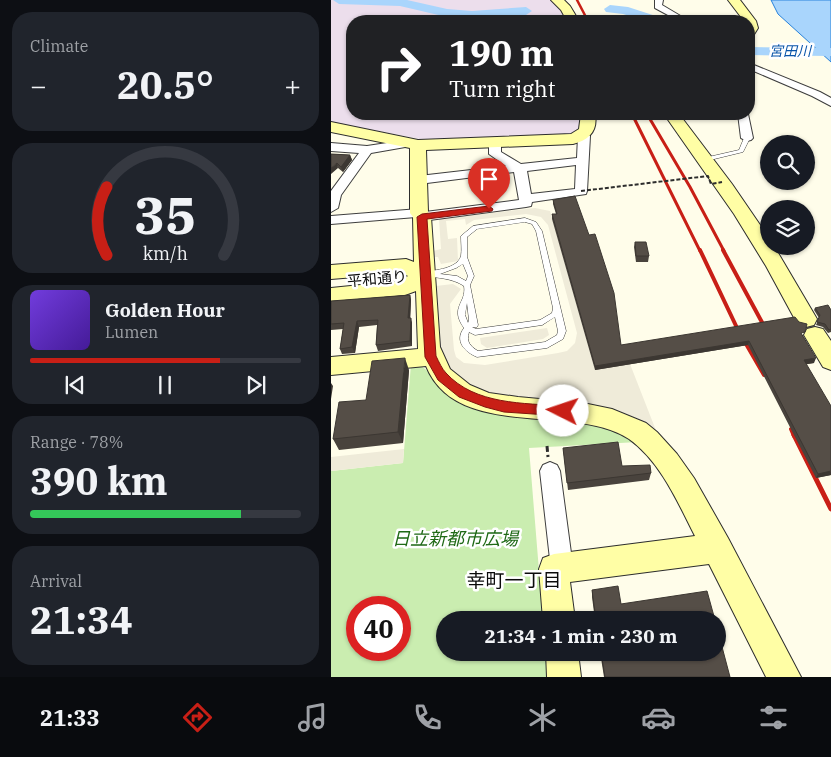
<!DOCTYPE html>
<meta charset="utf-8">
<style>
:root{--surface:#171b24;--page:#20242c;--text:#f1f3f6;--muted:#9ea1a6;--line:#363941;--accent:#c81f16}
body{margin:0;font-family:"IBM Plex Serif","Noto Sans JP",serif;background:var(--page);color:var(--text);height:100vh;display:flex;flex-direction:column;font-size:19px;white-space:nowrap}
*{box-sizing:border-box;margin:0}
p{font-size:16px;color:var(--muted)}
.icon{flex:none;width:28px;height:28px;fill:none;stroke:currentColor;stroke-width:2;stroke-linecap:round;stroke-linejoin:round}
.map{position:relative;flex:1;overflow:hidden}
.side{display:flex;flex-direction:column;gap:12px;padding:12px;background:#0d0f14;width:331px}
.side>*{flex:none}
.top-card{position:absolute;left:15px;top:15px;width:409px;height:105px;border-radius:20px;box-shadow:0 1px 4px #0004;background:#202124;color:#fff;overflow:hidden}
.controls{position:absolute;left:429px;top:135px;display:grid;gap:10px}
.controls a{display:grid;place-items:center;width:55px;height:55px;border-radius:50%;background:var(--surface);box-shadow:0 1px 4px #0004;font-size:25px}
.speed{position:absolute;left:15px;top:596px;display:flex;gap:10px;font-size:25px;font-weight:700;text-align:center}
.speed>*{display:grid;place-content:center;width:65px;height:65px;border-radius:50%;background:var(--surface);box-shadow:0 1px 4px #0004;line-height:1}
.speed .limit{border:8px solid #d22;background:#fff;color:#111}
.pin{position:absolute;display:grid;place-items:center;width:42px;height:42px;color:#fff;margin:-51px -21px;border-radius:50% 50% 50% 0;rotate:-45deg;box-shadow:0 0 5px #0007}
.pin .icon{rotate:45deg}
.me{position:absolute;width:55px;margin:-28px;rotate:274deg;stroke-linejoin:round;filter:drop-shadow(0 0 4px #0008)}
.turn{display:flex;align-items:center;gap:18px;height:105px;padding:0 20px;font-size:22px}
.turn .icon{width:65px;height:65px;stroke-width:2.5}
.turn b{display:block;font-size:35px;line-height:42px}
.big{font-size:38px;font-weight:700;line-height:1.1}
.side .widget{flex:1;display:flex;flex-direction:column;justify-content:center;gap:8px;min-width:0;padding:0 18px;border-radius:20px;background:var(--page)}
.side .dial{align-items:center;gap:0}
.dial svg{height:130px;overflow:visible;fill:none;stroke:var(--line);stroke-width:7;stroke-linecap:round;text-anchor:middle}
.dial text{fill:var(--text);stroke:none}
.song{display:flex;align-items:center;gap:15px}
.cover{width:60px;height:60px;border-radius:8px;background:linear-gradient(135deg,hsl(260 70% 55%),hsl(260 70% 35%))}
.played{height:5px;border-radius:2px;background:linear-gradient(90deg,var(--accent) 70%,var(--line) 70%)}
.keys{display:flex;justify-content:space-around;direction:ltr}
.heat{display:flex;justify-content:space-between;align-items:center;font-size:28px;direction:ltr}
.charge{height:8px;border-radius:4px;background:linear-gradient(90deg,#34c759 78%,var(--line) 0)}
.trip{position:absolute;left:105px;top:611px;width:290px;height:50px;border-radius:25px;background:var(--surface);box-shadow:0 1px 4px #0004;font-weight:700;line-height:50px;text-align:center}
.tab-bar{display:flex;height:80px;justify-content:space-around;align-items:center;background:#090b0e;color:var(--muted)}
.tab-bar .icon{width:35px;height:35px}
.tab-bar .on{color:var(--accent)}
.tab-bar b{font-size:22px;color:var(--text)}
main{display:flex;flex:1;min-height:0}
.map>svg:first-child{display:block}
.industrial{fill:#ecdeec}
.green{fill:#caedb0;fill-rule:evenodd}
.plaza{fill:#efebd9}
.water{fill:#a9d5fc;stroke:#2882db}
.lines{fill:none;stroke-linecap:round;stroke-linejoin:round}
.river{fill:#a9d5fc;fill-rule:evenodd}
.lane-casing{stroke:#3e3e3e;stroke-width:1}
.street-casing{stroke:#3e3e3e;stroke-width:2}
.secondary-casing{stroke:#2d2d2d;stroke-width:2}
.path{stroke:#2d2d2d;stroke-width:3;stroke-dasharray:6 3;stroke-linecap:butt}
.lane{fill:#fff;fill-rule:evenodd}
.street{fill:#fff;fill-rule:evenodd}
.secondary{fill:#fffea5;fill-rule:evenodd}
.rail-far3{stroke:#c81f16;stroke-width:2.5}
.rail-far2{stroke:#c81f16;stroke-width:3}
.rail-far1{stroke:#c81f16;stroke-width:4}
.rail{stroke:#c81f16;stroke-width:5}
.path-bridge{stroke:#2d2d2d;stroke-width:2;stroke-dasharray:4 2;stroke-linecap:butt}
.wall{fill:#49433d}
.shaded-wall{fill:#3c3732}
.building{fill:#554e47;stroke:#3c3732}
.route{fill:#c81f16;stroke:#82140e}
.labels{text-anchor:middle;stroke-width:5;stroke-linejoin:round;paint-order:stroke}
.far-water-label{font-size:14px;font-style:italic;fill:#0954a9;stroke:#fff}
.street-label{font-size:15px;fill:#0b0b0b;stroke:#fff}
.near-park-label{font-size:18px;font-style:italic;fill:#1f6916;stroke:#fff}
.near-neighbourhood-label{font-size:19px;fill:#0b0b0b;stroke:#fff}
</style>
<main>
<section class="side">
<div class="widget"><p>Climate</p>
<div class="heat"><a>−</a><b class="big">20.5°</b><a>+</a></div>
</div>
<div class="widget dial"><svg viewBox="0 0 100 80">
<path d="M14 69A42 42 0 1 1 86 69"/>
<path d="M14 69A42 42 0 0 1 14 27" stroke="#c81f16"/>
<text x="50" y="56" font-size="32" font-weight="700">35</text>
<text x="50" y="72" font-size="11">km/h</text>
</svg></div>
<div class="widget">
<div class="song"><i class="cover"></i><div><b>Golden Hour</b><p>Lumen</p></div></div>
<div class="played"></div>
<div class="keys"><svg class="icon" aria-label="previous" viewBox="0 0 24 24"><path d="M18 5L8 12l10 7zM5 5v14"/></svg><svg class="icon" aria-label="pause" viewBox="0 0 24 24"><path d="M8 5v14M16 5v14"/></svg><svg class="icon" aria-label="next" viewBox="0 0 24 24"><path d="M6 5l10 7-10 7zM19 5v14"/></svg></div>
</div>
<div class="widget"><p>Range · 78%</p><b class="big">390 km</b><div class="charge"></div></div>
<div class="widget"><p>Arrival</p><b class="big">21:34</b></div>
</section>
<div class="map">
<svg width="500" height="677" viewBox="0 0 500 677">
<rect width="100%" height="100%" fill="#fffdea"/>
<path class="industrial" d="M0 0H221L228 6 236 21H21V114H251L253 123 248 133 238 136 94 140 0 122Z"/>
<path class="green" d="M80 364C95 363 104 381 114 390L266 423 307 442 198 448 212 620H114V652L215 653 218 677H0V471L72 463ZM26 608H69V650H26Z"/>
<path class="plaza" d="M204 208 219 211 264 370 299 364 326 433 303 418 285 409 161 396 132 385 121 375 105 349 103 292 105 286 122 284 130 289 119 304 123 350 125 357 133 363 154 365 227 353 236 351 244 343 246 333 217 225 210 217 195 214 143 220 135 225 134 219 115 221 117 239 126 238 127 261 110 264 107 257H102V251L110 249 108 219Z
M216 328 218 335 212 339 156 348 150 344 149 338Z
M73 449 72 463 0 471V457Z"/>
<path class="water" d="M440 0H500V62L447 14Z"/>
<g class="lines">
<path class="river" d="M2 0H76L116 9 141 11 195 7 201 11 195 15 141 19 116 17 69 6 8 4Z
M279 5 297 7 331 18 332 21H314L292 14 275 12 273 9Z
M418 47 500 48V56L418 55Z"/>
<g class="lane-casing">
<path id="lane" d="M416 136 419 138 412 152 375 161 372 159 373 158 408 150 413 138Z
M194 218 205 222 211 231 235 331 232 339 216 348 146 357C134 352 123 341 133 328 118 307 136 303 133 286 121 278 107 278 94 276L93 274 94 272C104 270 126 269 130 256 131 250 130 242 130 236L142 226ZM194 222 201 224 205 231 222 308 221 313 209 320 145 329 141 327H146L147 325 139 285 143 276 136 257V237L146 229ZM132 264 137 276 135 281 126 276 109 274 125 268ZM136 303 138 320 137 323 134 315ZM224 317 227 331 226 335 214 342 147 351C139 346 135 342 138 332L144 335 211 325Z"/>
</g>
<g class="street-casing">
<path id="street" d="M324 0H332L331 5 358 21H348L324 8Z
M418 63 489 92 500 98V106L481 96 418 69Z
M407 114H417L422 138 420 140 416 141 410 138Z
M253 133 259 136 256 191 255 194 201 202 200 206 195 207 91 221 85 217 0 224V216L88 209 94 212 188 200 183 172 88 184 82 180 88 176 175 166 158 154V143L164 139 170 143V152L190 164 246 158 247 136ZM245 165 244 189 200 194 196 171Z
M76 140 82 144 80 146 40 153 10 195 7 208 0 212V191L28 153 0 151V143L36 146Z
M219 462 226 465 229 471 242 568 239 576 231 579 223 576 220 568 209 471 212 465Z"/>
</g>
<g class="secondary-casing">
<path id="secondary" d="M220 0H233L239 6 248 21H236L230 10Z
M397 0H409L425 21 427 28 422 36 418 37V21H413Z
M250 114H264C267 131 258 140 242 144L95 150 97 212 100 217 109 347 119 369 139 385 158 393 187 397 252 403 281 409 315 423 326 432 346 454 363 478 397 538 470 677H435L378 564 239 582 244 620H212L208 569 212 558 223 554 364 536C347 503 330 462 298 439 243 402 126 442 95 366L0 375V357L87 349 85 291 74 295 0 302V288L69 281 77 276 72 273 0 279V265L75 259 83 262 82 217 79 213V148L0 132V122L87 140 240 134 248 129Z
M333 114H348L401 184 438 238V246H443L486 319 483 325 475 327 467 325 435 266 403 214Z
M484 327 492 329 500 341V370L492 367 473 335 476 329Z
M215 652H247L250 677H216Z"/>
</g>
<path class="path" d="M216 446 217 457"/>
<use href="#lane" class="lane"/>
<use href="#street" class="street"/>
<use href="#secondary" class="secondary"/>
<path class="rail-far3" d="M246 0 257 21"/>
<path class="rail-far2" d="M301 114 369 251
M316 114 359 187 393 251"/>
<path class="rail-far1" d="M369 250 407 330 433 375
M392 250 433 326
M460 429 463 436"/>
<path class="rail" d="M463 435 500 509"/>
<path class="path-bridge" d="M250 191 377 176 380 184 391 182"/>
</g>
<path class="wall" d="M0 154 19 155 21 160 12 172 7 168Z
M222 200 290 345 472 336 483 363 475 364 500 475 485 478 417 345 264 370 221 219V214H225L222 204Z
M304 242 318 256 317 262H305L303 247Z
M79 295 80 300 79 318 81 323V346L47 351 45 345 46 325 28 327 24 353 11 354 9 349 12 329 0 330V301Z
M484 308 500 310V332L497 333 492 327 485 325 488 318 483 310Z
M78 370 72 443 8 450 2 439 35 400Z
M232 448 291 466 320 473 318 480 237 490Z
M261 590 290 604 384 620H264L261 597Z
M269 652H386L399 677H273Z"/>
<path class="shaded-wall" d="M19 155 21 160 12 172 10 167Z
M6 163 7 168 0 174V168Z
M79 295 80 300 79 324 77 318Z
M80 318 81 323V346L79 341Z
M26 321 28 327 24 353 21 347Z
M418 341 417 345 264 370V366Z
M74 358 78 370 72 443 67 432Z
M485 358 483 363 471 365 473 360Z
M0 383 2 386 0 399Z
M500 471V475L485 478 487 474Z"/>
<path class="building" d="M0 154 19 155 10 167 6 163 0 168Z
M244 196 258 235 264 234 283 293 290 345 464 317 468 322 476 324 474 332 470 333 485 358 473 360 500 406V471L487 474 418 341 264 366 221 214H226L222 200Z
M304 242H315L318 256H305Z
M79 295 77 318H80L79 341 45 345 47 320 26 321 21 347 9 349 13 323 0 324V301Z
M497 305 500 310V329L498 330 494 324 486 322 489 315 484 308Z
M74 358 67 432 2 439 8 402 35 400 41 361Z
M287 442 291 466 319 465 320 473 236 483 232 448Z
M287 586 290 604 376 591 384 620H265L261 590Z
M386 628 399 677H274L270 652H386Z"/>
<path class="route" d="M158 206 162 209 161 211 96 219 105 356C108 362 111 369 115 373 144 405 193 403 232 406L237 408 239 411 237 415 232 416 173 412 154 407 128 397 107 380 94 357 86 217 91 214Z"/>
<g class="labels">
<g class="far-water-label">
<text x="459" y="56">宮田川</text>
</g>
<g class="street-label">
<text transform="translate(46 279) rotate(-5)" y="5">平和通り</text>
</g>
<g class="near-park-label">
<text x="124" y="545">日立新都市広場</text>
</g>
<g class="near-neighbourhood-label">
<text x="183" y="587">幸町一丁目</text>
</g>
</g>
</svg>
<div class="controls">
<a><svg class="icon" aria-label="search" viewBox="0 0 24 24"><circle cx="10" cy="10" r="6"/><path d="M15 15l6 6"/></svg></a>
<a><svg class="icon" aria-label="layers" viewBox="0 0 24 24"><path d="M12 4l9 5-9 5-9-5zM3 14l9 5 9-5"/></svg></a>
</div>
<div class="speed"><div class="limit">40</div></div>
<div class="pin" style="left:158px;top:209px;background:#d93025"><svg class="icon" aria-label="arrive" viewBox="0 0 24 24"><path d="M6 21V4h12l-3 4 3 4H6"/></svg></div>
<svg class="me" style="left:232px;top:411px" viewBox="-20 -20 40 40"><circle r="19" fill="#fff"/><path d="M0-13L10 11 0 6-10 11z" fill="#c81f16"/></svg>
<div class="trip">21:34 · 1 min · 230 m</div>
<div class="top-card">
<div class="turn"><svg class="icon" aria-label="right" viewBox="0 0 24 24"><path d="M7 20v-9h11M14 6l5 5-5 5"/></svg><div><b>190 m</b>Turn right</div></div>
</div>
</div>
</main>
<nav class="tab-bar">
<b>21:33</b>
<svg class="icon on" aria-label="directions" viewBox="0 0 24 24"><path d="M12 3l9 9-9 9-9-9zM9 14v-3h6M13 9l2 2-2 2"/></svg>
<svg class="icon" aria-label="music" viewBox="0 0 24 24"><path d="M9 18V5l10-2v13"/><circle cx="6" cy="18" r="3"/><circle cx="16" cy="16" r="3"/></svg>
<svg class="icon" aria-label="phone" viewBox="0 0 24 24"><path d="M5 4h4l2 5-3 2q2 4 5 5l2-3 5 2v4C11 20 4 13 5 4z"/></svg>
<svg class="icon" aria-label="climate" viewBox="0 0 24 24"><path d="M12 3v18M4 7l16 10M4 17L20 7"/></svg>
<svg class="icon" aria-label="car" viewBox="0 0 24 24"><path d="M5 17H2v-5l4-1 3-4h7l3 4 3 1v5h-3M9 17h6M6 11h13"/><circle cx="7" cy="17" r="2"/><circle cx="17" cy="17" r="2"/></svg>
<svg class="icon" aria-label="filters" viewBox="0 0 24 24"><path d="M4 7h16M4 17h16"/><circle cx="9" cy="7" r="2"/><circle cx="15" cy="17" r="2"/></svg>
</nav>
